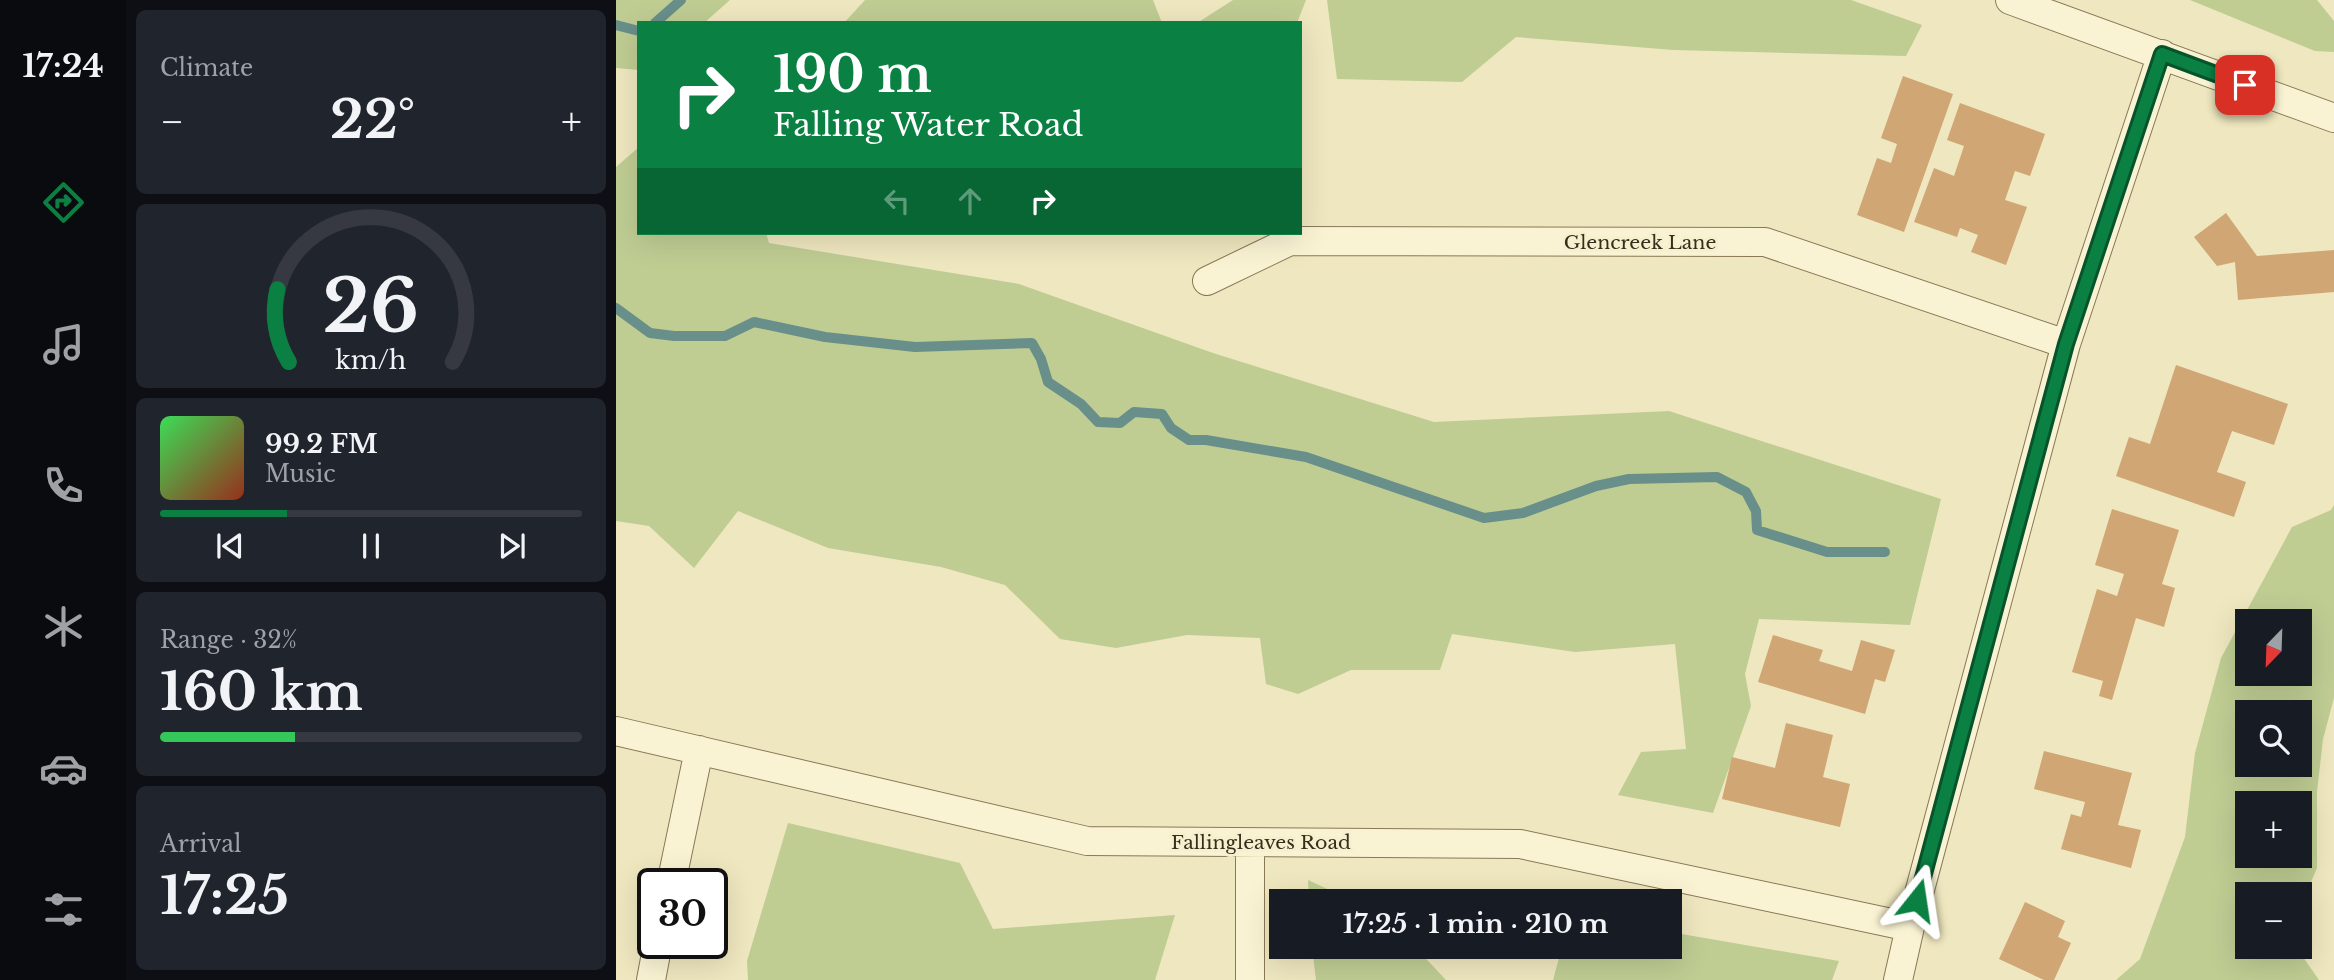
<!DOCTYPE html>
<meta charset="utf-8">
<style>
:root{--surface:#171b24;--page:#20242c;--text:#f1f3f6;--muted:#9ea1a6;--line:#363941;--accent:#0b8043}
body{margin:0;font-family:"Libre Baskerville",serif;background:var(--page);color:var(--text);height:100vh;display:flex;flex-direction:column;font-size:26px;white-space:nowrap}
*{box-sizing:border-box;margin:0}
p{font-size:23px;color:var(--muted)}
.icon{flex:none;width:38px;height:38px;fill:none;stroke:currentColor;stroke-width:2;stroke-linecap:round;stroke-linejoin:round}
.map{position:relative;flex:1;overflow:hidden}
.side{display:flex;flex-direction:column;gap:10px;padding:10px;background:#0d0f14;width:490px}
.side>*{flex:none}
.banner{position:absolute;left:21px;top:21px;width:665px;height:214px;border-radius:0px;box-shadow:0 7px 28px #0002;background:#0b8043;color:#fff;overflow:hidden}
.needle{width:46px;rotate:203deg}
.fabs{position:absolute;left:1619px;top:609px;display:grid;gap:14px}
.fabs a{display:grid;place-items:center;width:77px;height:77px;border-radius:0px;background:var(--surface);box-shadow:0 7px 28px #0002;font-size:35px}
.speed{position:absolute;left:21px;top:868px;display:flex;gap:14px;font-size:35px;font-weight:700;text-align:center}
.speed>*{display:grid;place-content:center;width:91px;height:91px;border-radius:50%;background:var(--surface);box-shadow:0 7px 28px #0002;line-height:1}
.speed .limit{border:4px solid #111;border-radius:10px;background:#fff;color:#111}
.pin{position:absolute;display:grid;place-items:center;width:60px;height:60px;color:#fff;margin:-30px;border-radius:14px;box-shadow:0 4px 10px #0006}
.me{position:absolute;width:77px;margin:-38px;rotate:15deg;stroke-linejoin:round;filter:drop-shadow(0 0 5px #0008)}
.turn{display:flex;align-items:center;gap:24px;height:147px;padding:0 21px;font-size:32px}
.turn .icon{width:91px;height:91px;stroke-width:2.5}
.turn b{display:block;font-size:49px;line-height:60px}
.lanes{display:flex;align-items:center;height:66px;padding:0 21px;background:#0003;justify-content:center;gap:35px;direction:ltr}
.lanes .off{opacity:.35}
.big{font-size:52px;font-weight:700;line-height:1.1}
.side .widget{flex:1;display:flex;flex-direction:column;justify-content:center;gap:10px;min-width:0;padding:0 24px;border-radius:10px;background:var(--page)}
.side .dial{align-items:center;gap:0}
.dial svg{height:182px;overflow:visible;fill:none;stroke:var(--line);stroke-width:7;stroke-linecap:round;text-anchor:middle}
.dial text{fill:var(--text);stroke:none}
.song{display:flex;align-items:center;gap:21px}
.cover{width:84px;height:84px;border-radius:10px;background:linear-gradient(135deg,hsl(130 70% 55%),hsl(10 70% 35%))}
.played{height:7px;border-radius:4px;background:linear-gradient(90deg,var(--accent) 30%,var(--line) 30%)}
.keys{display:flex;justify-content:space-around;direction:ltr}
.heat{display:flex;justify-content:space-between;align-items:center;font-size:38px;direction:ltr}
.charge{height:10px;border-radius:5px;background:linear-gradient(90deg,#34c759 32%,var(--line) 0)}
.trip{position:absolute;left:653px;top:889px;width:413px;height:70px;border-radius:0px;background:var(--surface);box-shadow:0 7px 28px #0002;font-weight:700;line-height:70px;text-align:center}
main{display:flex;flex:1;min-height:0}
.tab-bar{display:flex;flex-direction:column;width:126px;justify-content:space-around;align-items:center;background:#090b0e;color:var(--muted)}
.tab-bar .icon{width:49px;height:49px}
.tab-bar .selected{color:var(--accent)}
.tab-bar b{font-size:32px;color:var(--text)}
.map>svg:first-child{display:block}
.green{fill:#bfcd93;fill-rule:evenodd}
.lines{fill:none;stroke-linecap:round;stroke-linejoin:round}
.stream{stroke:#698f8b;stroke-width:10}
.building{fill:#cfa674}
.minor-casing{stroke:#887857;stroke-width:30}
.minor{stroke:#faf3d3;stroke-width:28}
.route-casing{stroke:#07532c;stroke-width:18}
.route{stroke:#0b8043;stroke-width:12}
.labels{text-anchor:middle;stroke-width:6;stroke-linejoin:round;paint-order:stroke}
.street-label{font-size:19px;fill:#372d1c;stroke:#f6f0cf}
</style>
<main>
<nav class="tab-bar">
<b>17:24</b>
<svg class="icon selected" aria-label="directions" viewBox="0 0 24 24"><path d="M12 3l9 9-9 9-9-9zM9 14v-3h6M13 9l2 2-2 2"/></svg>
<svg class="icon" aria-label="music" viewBox="0 0 24 24"><path d="M9 18V5l10-2v13"/><circle cx="6" cy="18" r="3"/><circle cx="16" cy="16" r="3"/></svg>
<svg class="icon" aria-label="phone" viewBox="0 0 24 24"><path d="M5 4h4l2 5-3 2q2 4 5 5l2-3 5 2v4C11 20 4 13 5 4z"/></svg>
<svg class="icon" aria-label="climate" viewBox="0 0 24 24"><path d="M12 3v18M4 7l16 10M4 17L20 7"/></svg>
<svg class="icon" aria-label="car" viewBox="0 0 24 24"><path d="M5 17H2v-5l4-1 3-4h7l3 4 3 1v5h-3M9 17h6M6 11h13"/><circle cx="7" cy="17" r="2"/><circle cx="17" cy="17" r="2"/></svg>
<svg class="icon" aria-label="filters" viewBox="0 0 24 24"><path d="M4 7h16M4 17h16"/><circle cx="9" cy="7" r="2"/><circle cx="15" cy="17" r="2"/></svg>
</nav>
<section class="side">
<div class="widget"><p>Climate</p>
<div class="heat"><a>−</a><b class="big">22°</b><a>+</a></div>
</div>
<div class="widget dial"><svg viewBox="0 0 100 80">
<path d="M14 69A42 42 0 1 1 86 69"/>
<path d="M14 69A42 42 0 0 1 9 37" stroke="#0b8043"/>
<text x="50" y="56" font-size="32" font-weight="700">26</text>
<text x="50" y="72" font-size="11">km/h</text>
</svg></div>
<div class="widget">
<div class="song"><i class="cover"></i><div><b>99.2 FM</b><p>Music</p></div></div>
<div class="played"></div>
<div class="keys"><svg class="icon" aria-label="previous" viewBox="0 0 24 24"><path d="M18 5L8 12l10 7zM5 5v14"/></svg><svg class="icon" aria-label="pause" viewBox="0 0 24 24"><path d="M8 5v14M16 5v14"/></svg><svg class="icon" aria-label="next" viewBox="0 0 24 24"><path d="M6 5l10 7-10 7zM19 5v14"/></svg></div>
</div>
<div class="widget"><p>Range · 32%</p><b class="big">160 km</b><div class="charge"></div></div>
<div class="widget"><p>Arrival</p><b class="big">17:25</b></div>
</section>
<div class="map">
<svg width="1718" height="980" viewBox="0 0 1718 980">
<rect width="100%" height="100%" fill="#efe7bf"/>
<path class="green" d="M0 0H114L88 23H23V70L0 68Z
M249 0H537L546 23H228Z
M617 0H690L681 23H581Z
M711 0H1235L1306 25 1290 56 1057 50 900 37 846 82 721 79Z
M1574 0H1701L1718 21V52L1699 51Z
M23 147V233H150L153 243 403 284 597 353 818 422 1053 411 1325 499 1294 625 1143 619 1129 674 1135 706 1097 813 1002 795 1025 752 1070 749 1059 644 959 652 836 634 824 670H735L682 694 650 684 644 638 571 635 500 648 444 639 389 585 325 567 212 548 122 511 78 568 33 526 0 521V167Z
M1718 505V698L1707 739 1701 792V868L1684 908V894H1631V947H1680L1703 980H1500L1524 959 1569 837 1579 753 1605 658 1676 527 1715 510ZM1684 621V674H1631V621ZM1684 712V765H1631V712ZM1684 803V856H1631V803Z
M172 823 344 863 377 929 559 915 539 980H132L131 961Z
M692 880 737 901H693Z
M1054 932 1223 961 1216 980H937L946 947H1054Z
M696 947H799L830 980H700Z"/>
<g class="lines">
<path class="stream" d="M39 23 65 0
M0 25 23 31
M0 308 34 333 58 336H109L138 322 209 337 299 347 416 343 425 359 432 382 465 404 482 422 504 423 518 412 546 414 555 428 573 440H590L690 457 868 518 907 513 980 486 1013 479 1101 477 1130 492 1140 511 1141 530 1211 552H1269"/>
</g>
<path class="building" d="M1287 76 1337 94 1288 232 1241 215 1261 158 1275 163 1281 144 1265 138Z
M1344 103 1429 134 1414 176 1399 171 1389 200 1411 207 1390 265 1355 252 1362 235 1344 228 1341 237 1298 222 1318 168 1338 176 1348 146 1331 140Z
M1610 213 1641 256 1718 250V292L1622 300 1619 262 1601 266 1578 237Z
M1560 365 1672 404 1658 445 1616 431 1601 472 1630 482 1618 517 1500 476 1513 437 1534 444Z
M1496 509 1563 530 1546 584 1559 588 1548 627 1520 618 1496 700 1483 696 1487 681 1456 672 1481 589 1501 596 1508 574 1479 565Z
M1157 635 1207 650 1203 661 1236 671 1245 640 1279 650 1269 682 1259 679 1249 714 1142 682Z
M1170 723 1217 735 1207 777 1234 784 1224 827 1106 799 1116 757 1159 768Z
M1428 751 1516 773 1502 825 1525 830 1515 868 1445 849 1455 814 1465 817 1469 802 1418 789Z
M1409 902 1449 921 1442 937 1455 943 1438 980H1428L1383 959Z"/>
<g class="lines">
<g class="minor-casing">
<path id="minor" d="M1394 0 1718 118
M591 281 674 241 1149 242 1450 344
M0 731 471 841 904 844 1294 927
M55 884 83 750
M35 980 42 943
M634 980V843
M1282 980 1294 927 1450 344 1546 54"/>
</g>
<use href="#minor" class="minor"/>
</g>
<g class="lines">
<g class="route-casing">
<path id="route" d="M1301 900 1450 344 1546 54 1629 85"/>
</g>
<use href="#route" class="route"/>
</g>
<g class="labels">
<g class="street-label">
<text x="1024" y="249">Glencreek Lane</text>
<text x="645" y="849">Fallingleaves Road</text>
</g>
</g>
</svg>
<div class="fabs">
<a><svg class="needle" viewBox="-14 -14 28 28"><path d="M0-13l5 13h-10z" fill="#e53935"/><path d="M0 13l5-13h-10z" fill="#9ea1a6"/></svg></a>
<a><svg class="icon" aria-label="search" viewBox="0 0 24 24"><circle cx="10" cy="10" r="6"/><path d="M15 15l6 6"/></svg></a>
<a>+</a>
<a>−</a>
</div>
<div class="speed"><div class="limit">30</div></div>
<div class="pin" style="left:1629px;top:85px;background:#d93025"><svg class="icon" aria-label="arrive" viewBox="0 0 24 24"><path d="M6 21V4h12l-3 4 3 4H6"/></svg></div>
<svg class="me" style="left:1301px;top:900px" viewBox="-20 -20 40 40"><path d="M0-17L14 15 0 8-14 15z" fill="#0b8043" stroke="#fff" stroke-width="4"/></svg>
<div class="trip">17:25 · 1 min · 210 m</div>
<div class="banner">
<div class="turn"><svg class="icon" aria-label="right" viewBox="0 0 24 24"><path d="M7 20v-9h11M14 6l5 5-5 5"/></svg><div><b>190 m</b>Falling Water Road</div></div>
<div class="lanes"><svg class="icon off" aria-label="left" viewBox="0 0 24 24"><path d="M17 20v-9H6M10 6l-5 5 5 5"/></svg><svg class="icon off" aria-label="ahead" viewBox="0 0 24 24"><path d="M12 20V5M6 11l6-6 6 6"/></svg><svg class="icon" aria-label="right" viewBox="0 0 24 24"><path d="M7 20v-9h11M14 6l5 5-5 5"/></svg></div>
</div>
</div>
</main>
